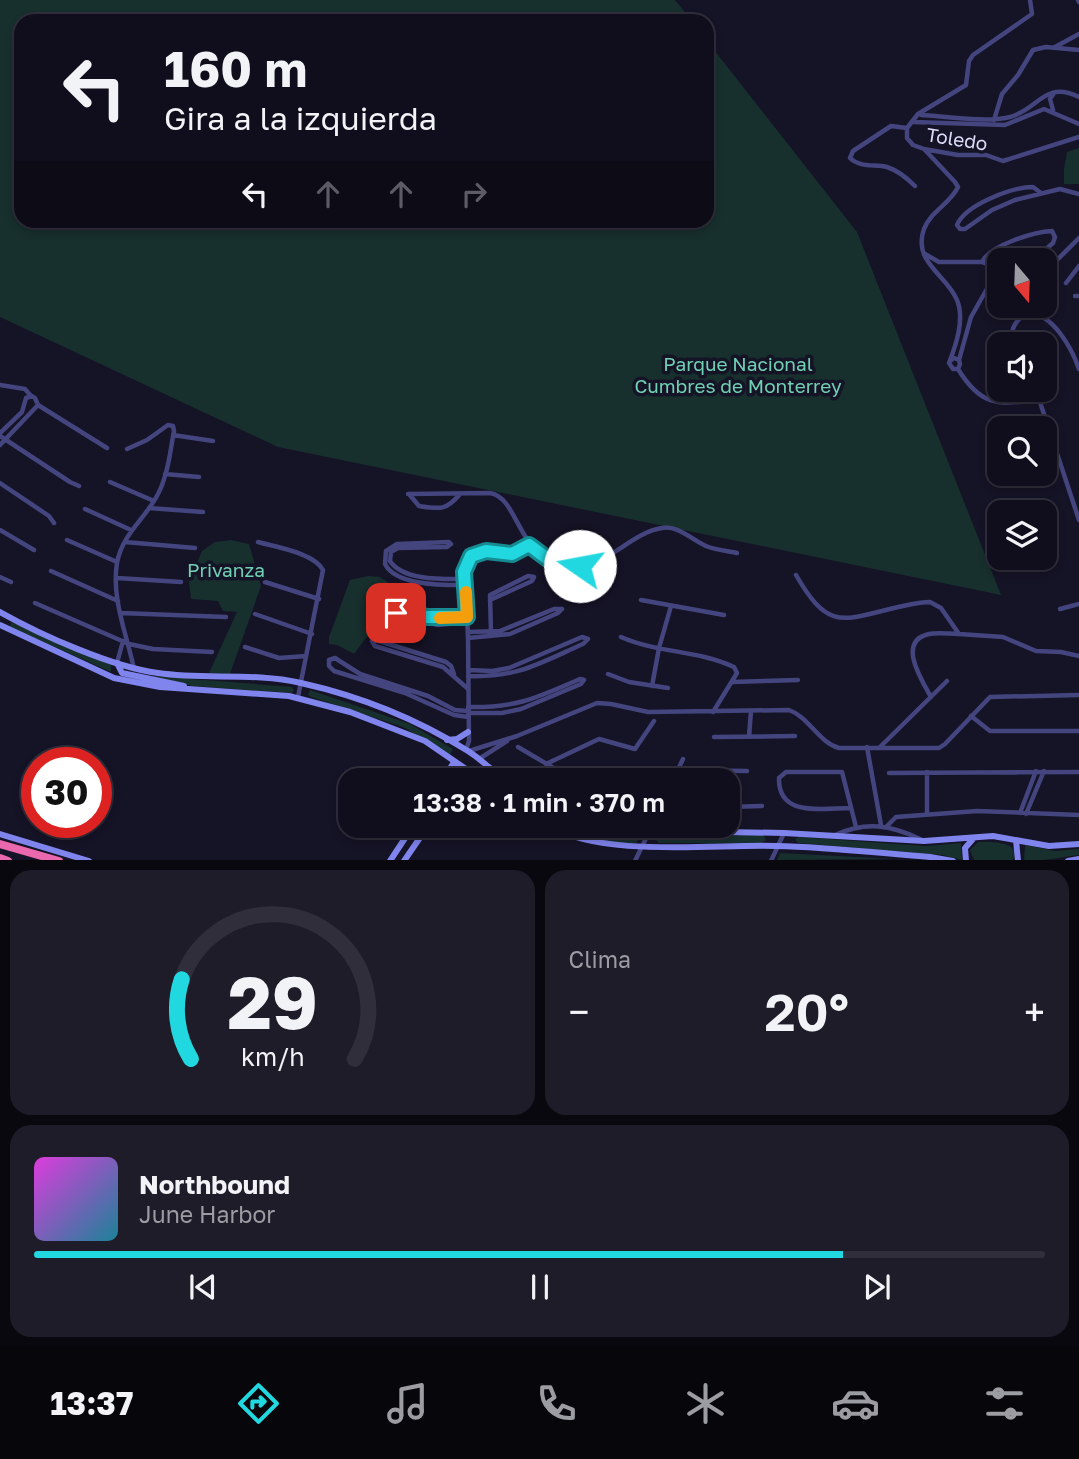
<!DOCTYPE html>
<html lang="es">
<meta charset="utf-8">
<style>
:root{--surface:#100e1c;--page:#1e1c29;--text:#f1f3f6;--muted:#9c9ca3;--line:#302e3b;--accent:#22d8e0}
body{margin:0;font-family:"Golos Text",sans-serif;background:var(--page);color:var(--text);height:100vh;display:flex;flex-direction:column;font-size:26px;white-space:nowrap}
*{box-sizing:border-box;margin:0}
p{font-size:23px;color:var(--muted)}
.icon{flex:none;width:38px;height:38px;fill:none;stroke:currentColor;stroke-width:2;stroke-linecap:round;stroke-linejoin:round}
.map{position:relative;height:860px;overflow:hidden}
.drawer{display:flex;flex-direction:column;gap:10px;padding:10px;background:#09080f;flex:1}
.drawer>*{flex:none}
.hud{position:absolute;left:14px;top:14px;width:700px;height:214px;border-radius:21px;box-shadow:0 4px 10px #0003,0 0 0 2px var(--line);background:#100e1c;color:var(--text);overflow:hidden}
.needle{width:46px;rotate:161deg}
.controls{position:absolute;left:987px;top:248px;display:grid;gap:14px}
.controls a{display:grid;place-items:center;width:70px;height:70px;border-radius:14px;background:var(--surface);box-shadow:0 4px 10px #0003,0 0 0 2px var(--line);font-size:35px}
.speed{position:absolute;left:21px;top:747px;display:flex;gap:14px;font-size:35px;font-weight:700;text-align:center}
.speed>*{display:grid;place-content:center;width:91px;height:91px;border-radius:50%;background:var(--surface);box-shadow:0 4px 10px #0003,0 0 0 2px var(--line);line-height:1}
.speed .limit{border:10px solid #d22;background:#fff;color:#111}
.pin{position:absolute;display:grid;place-items:center;width:60px;height:60px;color:#fff;margin:-30px;border-radius:14px;box-shadow:0 4px 10px #0006}
.me{position:absolute;width:77px;margin:-38px;rotate:282deg;stroke-linejoin:round;filter:drop-shadow(0 0 5px #0008)}
.turn{display:flex;align-items:center;gap:24px;height:147px;padding:0 35px;font-size:32px}
.turn .icon{width:91px;height:91px;stroke-width:2.5}
.turn b{display:block;font-size:49px;line-height:60px}
.lanes{display:flex;align-items:center;height:66px;padding:0 35px;background:#0003;justify-content:center;gap:35px;direction:ltr}
.lanes .off{opacity:.35}
.big{font-size:52px;font-weight:600;line-height:1.1}
.drawer .tile{flex:1;display:flex;flex-direction:column;justify-content:center;gap:10px;min-width:0;padding:0 24px;border-radius:21px;background:var(--page)}
.drawer .dial{align-items:center;gap:0}
.dial svg{height:182px;overflow:visible;fill:none;stroke:var(--line);stroke-width:7;stroke-linecap:round;text-anchor:middle}
.dial text{fill:var(--text);stroke:none}
.song{display:flex;align-items:center;gap:21px}
.cover{width:84px;height:84px;border-radius:10px;background:linear-gradient(135deg,hsl(300 70% 55%),hsl(190 70% 35%))}
.played{height:7px;border-radius:4px;background:linear-gradient(90deg,var(--accent) 80%,var(--line) 80%)}
.keys{display:flex;justify-content:space-around;direction:ltr}
.heat{display:flex;justify-content:space-between;align-items:center;font-size:38px;direction:ltr}
.drawer .tiles{flex:1;display:grid;gap:10px;grid-template-columns:1fr 1fr}
.tile:last-child{grid-column:span 2}
.trip{position:absolute;left:338px;top:768px;width:402px;height:70px;border-radius:21px;background:var(--surface);box-shadow:0 4px 10px #0003,0 0 0 2px var(--line);font-weight:600;line-height:70px;text-align:center}
.dock{display:flex;height:112px;justify-content:space-around;align-items:center;background:#06060b;color:var(--muted)}
.dock .icon{width:49px;height:49px}
.dock .active{color:var(--accent)}
.dock b{font-size:32px;color:var(--text)}
.map>svg:first-child{display:block}
.green{fill:#172f2d}
.lines{fill:none;stroke-linecap:round;stroke-linejoin:round}
.street{stroke:#44457e;stroke-width:4.5}
.secondary{stroke:#8084ed;stroke-width:6}
.highway{stroke:#ea68ad;stroke-width:8}
.route-casing{stroke:#168c92;stroke-width:18}
.route{stroke:#22d8e0;stroke-width:12}
.slow{stroke:#f59e0b;stroke-width:12}
.labels{text-anchor:middle;stroke-width:7;stroke-linejoin:round;paint-order:stroke}
.street-label{font-size:19px;fill:#dedcfa;stroke:#151326}
.park-label{font-size:19px;fill:#71d1b4;stroke:#151326}
</style>
<div class="map">
<svg width="1079" height="861" viewBox="0 0 1079 861">
<rect width="100%" height="100%" fill="#151326"/>
<path class="green" d="M0 0H675L692 21H21V220H707V41L857 232 1001 595 278 447 0 317Z
M1079 148V184H1064V169L1067 152Z
M231 540 249 544 261 586 230 674 209 673 237 612 223 611 218 601 191 599 189 582 202 551 215 542Z
M368 576 380 577 392 585 389 608 380 625 366 638 354 654 337 645 329 644V637L350 580Z
M11 622 111 665V672L10 627Z
M142 675 292 687 294 690 292 693 192 686Z
M310 690 410 724 453 749 450 755 403 727 311 697 308 695Z
M554 826H569L601 835 635 837 638 840 636 843C602 843 585 839 554 826Z
M764 835 766 840 761 843H659L656 840 659 837Z
M799 837 926 846 961 843 962 860 942 855 798 843 795 839Z
M978 842C991 842 1021 840 1013 860H974L970 850Z
M1025 845 1055 851 1079 849V855L1044 860H1024Z
M780 853 896 859 777 860Z"/>
<g class="lines">
<path class="street" d="M1030 0 1032 14 973 55 969 61 966 85 918 114 907 128V138L913 145 924 149 958 155H986L1003 161 1079 137
M1078 0 1079 2
M1055 47 1079 34
M1053 110 1050 99 1054 93
M921 115C943 116 989 123 1010 117 1039 109 1044 80 1079 97
M994 120 1002 94 1018 75 1033 50 1046 47 1079 50
M913 122 1005 125 1044 109 1079 124
M907 128 891 126 853 151 850 158C860 168 875 164 887 167 899 171 907 178 915 186
M925 150 955 182 958 187C950 204 930 212 924 229 912 262 947 275 957 300 965 319 956 345 949 363L953 369H958L960 364 959 360 954 358 950 361
M1041 193 1033 187C1012 187 965 205 957 225L960 229H965L992 210 1015 200 1060 189 1079 194
M925 254 939 262H982L988 264 993 272 992 280 971 317 959 360
M982 262C990 245 1034 232 1052 231L1055 237 1053 243 1032 261
M1045 272 1079 238
M1066 283 1079 266
M1075 296H1079
M1026 306 1028 313
M1028 313C1053 313 1072 349 1079 369
M1011 345C1010 331 1015 319 1028 313
M958 369C982 408 998 404 1040 400
M0 385 25 389 31 396
M1036 390 1079 520
M38 405 107 448
M0 433 22 412 26 398 32 396 35 398 38 405
M173 435 213 441
M0 436 70 482 79 486
M0 445 38 405
M127 449 147 440 168 425 173 426 174 431C170 452 168 475 158 494 146 518 122 534 117 563 111 598 127 635 134 669
M165 474 199 477
M110 482 154 501
M0 483 49 516 54 523
M408 494 490 493C519 498 517 556 563 566 603 574 628 533 662 528 678 525 692 540 706 546 716 550 727 551 737 553
M409 494 419 506C439 509 446 511 460 494
M149 508 203 512
M85 509 131 530
M0 530 34 550
M67 540 117 562
M125 542 195 548
M258 542C276 547 314 553 323 570L298 697
M451 544 449 542 397 544 386 551 385 564C396 586 444 585 465 585
M451 544 447 547 398 548 391 552 390 561C403 581 444 579 465 579
M51 571 118 601
M796 575C830 634 844 619 903 606 912 604 921 602 930 602L941 608 959 634 1003 637 1036 651 1061 652 1079 656
M0 577 11 582
M117 578 181 582
M265 582 319 599
M490 600 532 581 534 577
M641 600 724 615
M35 603 129 644 153 649 212 652
M1060 609 1079 604
M396 610 397 614 400 616 438 625 467 622
M396 610 432 618 467 617
M121 613 226 617
M255 614 312 634
M468 632 500 631 554 609H562
M491 633 490 595 528 576 534 577
M621 637C657 653 698 650 734 667L737 673 713 712
M468 638 510 634 558 613 562 609
M372 641 375 646 443 667 467 688
M372 641 376 640 446 662 451 666 454 674
M245 647 279 658 306 656
M117 663 123 641
M469 670 492 671 509 668 582 637 588 639
M608 674 629 682 668 688
M468 676C517 678 540 663 583 644L588 639
M733 682 798 680
M652 686 659 648 671 606
M931 697C922 681 896 641 929 634 938 632 949 634 958 634
M468 707C517 708 536 698 580 679L584 680
M468 713H502L521 709 581 684 584 680
M971 716 990 731H1079
M468 717 454 715 405 693 334 671 329 666V660L335 658 360 674 428 696 455 710 468 711
M714 737 795 736
M749 737 751 711
M518 747 574 780
M867 747 881 825
M880 747 947 681
M466 750 469 741 468 638 465 568 471 556 478 552 512 554 529 545
M469 751 517 736 597 703 611 704 648 712 789 710C809 717 818 742 839 748H939L945 744 990 697 1079 695
M479 759 507 741
M546 764 599 739 635 749 654 721
M678 770 747 771
M927 772V814
M889 773 1079 772
M673 780 683 759
M728 807 762 806
M851 808C823 808 778 818 779 778L786 772H842L856 827
M1020 813 1036 771
M1026 814 1044 771
M887 826 896 817 977 811 1079 815
M835 835C866 821 891 825 920 839
M635 861 652 826
M771 861 784 833"/>
<path class="secondary" d="M0 612C41 635 112 667 158 673 205 680 254 672 301 683 359 696 417 719 468 751 481 759 492 771 505 780
M0 625 114 678 160 687 289 696 350 712 425 741 482 780
M117 663 122 673 184 686
M447 740 457 739 468 732
M443 780 454 762
M460 780 466 771
M550 826C603 858 713 844 776 846 827 847 879 853 930 857L953 861
M584 826 615 830 784 833 924 841 993 836 1049 846 1079 844
M0 834 89 861
M1016 840 1018 861
M390 861 413 826
M404 861 428 826
M966 861 965 848 973 839
M1068 861 1079 859"/>
<path class="highway" d="M0 844 59 861
M0 858 8 861"/>
</g>
<g class="lines">
<g class="route-casing">
<path id="route" d="M396 613 398 609 426 617H467L464 572 471 556 486 551 512 554 529 545 553 563 580 566"/>
</g>
<use href="#route" class="route"/>
<path class="slow" d="M440 618 467 617 466 592"/>
</g>
<g class="labels">
<g class="street-label">
<text transform="translate(957 139) rotate(9)" y="7">Toledo</text>
</g>
<g class="park-label">
<text x="738" y="371">Parque Nacional<tspan x="738" dy="22">Cumbres de Monterrey</tspan></text>
<text x="226" y="577">Privanza</text>
</g>
</g>
</svg>
<div class="controls">
<a><svg class="needle" viewBox="-14 -14 28 28"><path d="M0-13l5 13h-10z" fill="#e53935"/><path d="M0 13l5-13h-10z" fill="#9c9ca3"/></svg></a>
<a><svg class="icon" aria-label="sound" viewBox="0 0 24 24"><path d="M4 9h4l5-4v14l-5-4H4zM17 9q2 3 0 6"/></svg></a>
<a><svg class="icon" aria-label="search" viewBox="0 0 24 24"><circle cx="10" cy="10" r="6"/><path d="M15 15l6 6"/></svg></a>
<a><svg class="icon" aria-label="layers" viewBox="0 0 24 24"><path d="M12 4l9 5-9 5-9-5zM3 14l9 5 9-5"/></svg></a>
</div>
<div class="speed"><div class="limit">30</div></div>
<div class="pin" style="left:396px;top:613px;background:#d93025"><svg class="icon" aria-label="arrive" viewBox="0 0 24 24"><path d="M6 21V4h12l-3 4 3 4H6"/></svg></div>
<svg class="me" style="left:580px;top:566px" viewBox="-20 -20 40 40"><circle r="19" fill="#fff"/><path d="M0-13L10 11 0 6-10 11z" fill="#22d8e0"/></svg>
<div class="trip">13:38 · 1 min · 370 m</div>
<div class="hud">
<div class="turn"><svg class="icon" aria-label="left" viewBox="0 0 24 24"><path d="M17 20v-9H6M10 6l-5 5 5 5"/></svg><div><b>160 m</b>Gira a la izquierda</div></div>
<div class="lanes"><svg class="icon" aria-label="left" viewBox="0 0 24 24"><path d="M17 20v-9H6M10 6l-5 5 5 5"/></svg><svg class="icon off" aria-label="ahead" viewBox="0 0 24 24"><path d="M12 20V5M6 11l6-6 6 6"/></svg><svg class="icon off" aria-label="ahead" viewBox="0 0 24 24"><path d="M12 20V5M6 11l6-6 6 6"/></svg><svg class="icon off" aria-label="right" viewBox="0 0 24 24"><path d="M7 20v-9h11M14 6l5 5-5 5"/></svg></div>
</div>
</div>
<section class="drawer">
<div class="tiles">
<div class="tile dial"><svg viewBox="0 0 100 80">
<path d="M14 69A42 42 0 1 1 86 69"/>
<path d="M14 69A42 42 0 0 1 10 34" stroke="#22d8e0"/>
<text x="50" y="56" font-size="32" font-weight="700">29</text>
<text x="50" y="72" font-size="11">km/h</text>
</svg></div>
<div class="tile"><p>Clima</p>
<div class="heat"><a>−</a><b class="big">20°</b><a>+</a></div>
</div>
<div class="tile">
<div class="song"><i class="cover"></i><div><b>Northbound</b><p>June Harbor</p></div></div>
<div class="played"></div>
<div class="keys"><svg class="icon" aria-label="previous" viewBox="0 0 24 24"><path d="M18 5L8 12l10 7zM5 5v14"/></svg><svg class="icon" aria-label="pause" viewBox="0 0 24 24"><path d="M8 5v14M16 5v14"/></svg><svg class="icon" aria-label="next" viewBox="0 0 24 24"><path d="M6 5l10 7-10 7zM19 5v14"/></svg></div>
</div>
</div>
</section>
<nav class="dock">
<b>13:37</b>
<svg class="icon active" aria-label="directions" viewBox="0 0 24 24"><path d="M12 3l9 9-9 9-9-9zM9 14v-3h6M13 9l2 2-2 2"/></svg>
<svg class="icon" aria-label="music" viewBox="0 0 24 24"><path d="M9 18V5l10-2v13"/><circle cx="6" cy="18" r="3"/><circle cx="16" cy="16" r="3"/></svg>
<svg class="icon" aria-label="phone" viewBox="0 0 24 24"><path d="M5 4h4l2 5-3 2q2 4 5 5l2-3 5 2v4C11 20 4 13 5 4z"/></svg>
<svg class="icon" aria-label="climate" viewBox="0 0 24 24"><path d="M12 3v18M4 7l16 10M4 17L20 7"/></svg>
<svg class="icon" aria-label="car" viewBox="0 0 24 24"><path d="M5 17H2v-5l4-1 3-4h7l3 4 3 1v5h-3M9 17h6M6 11h13"/><circle cx="7" cy="17" r="2"/><circle cx="17" cy="17" r="2"/></svg>
<svg class="icon" aria-label="filters" viewBox="0 0 24 24"><path d="M4 7h16M4 17h16"/><circle cx="9" cy="7" r="2"/><circle cx="15" cy="17" r="2"/></svg>
</nav>
